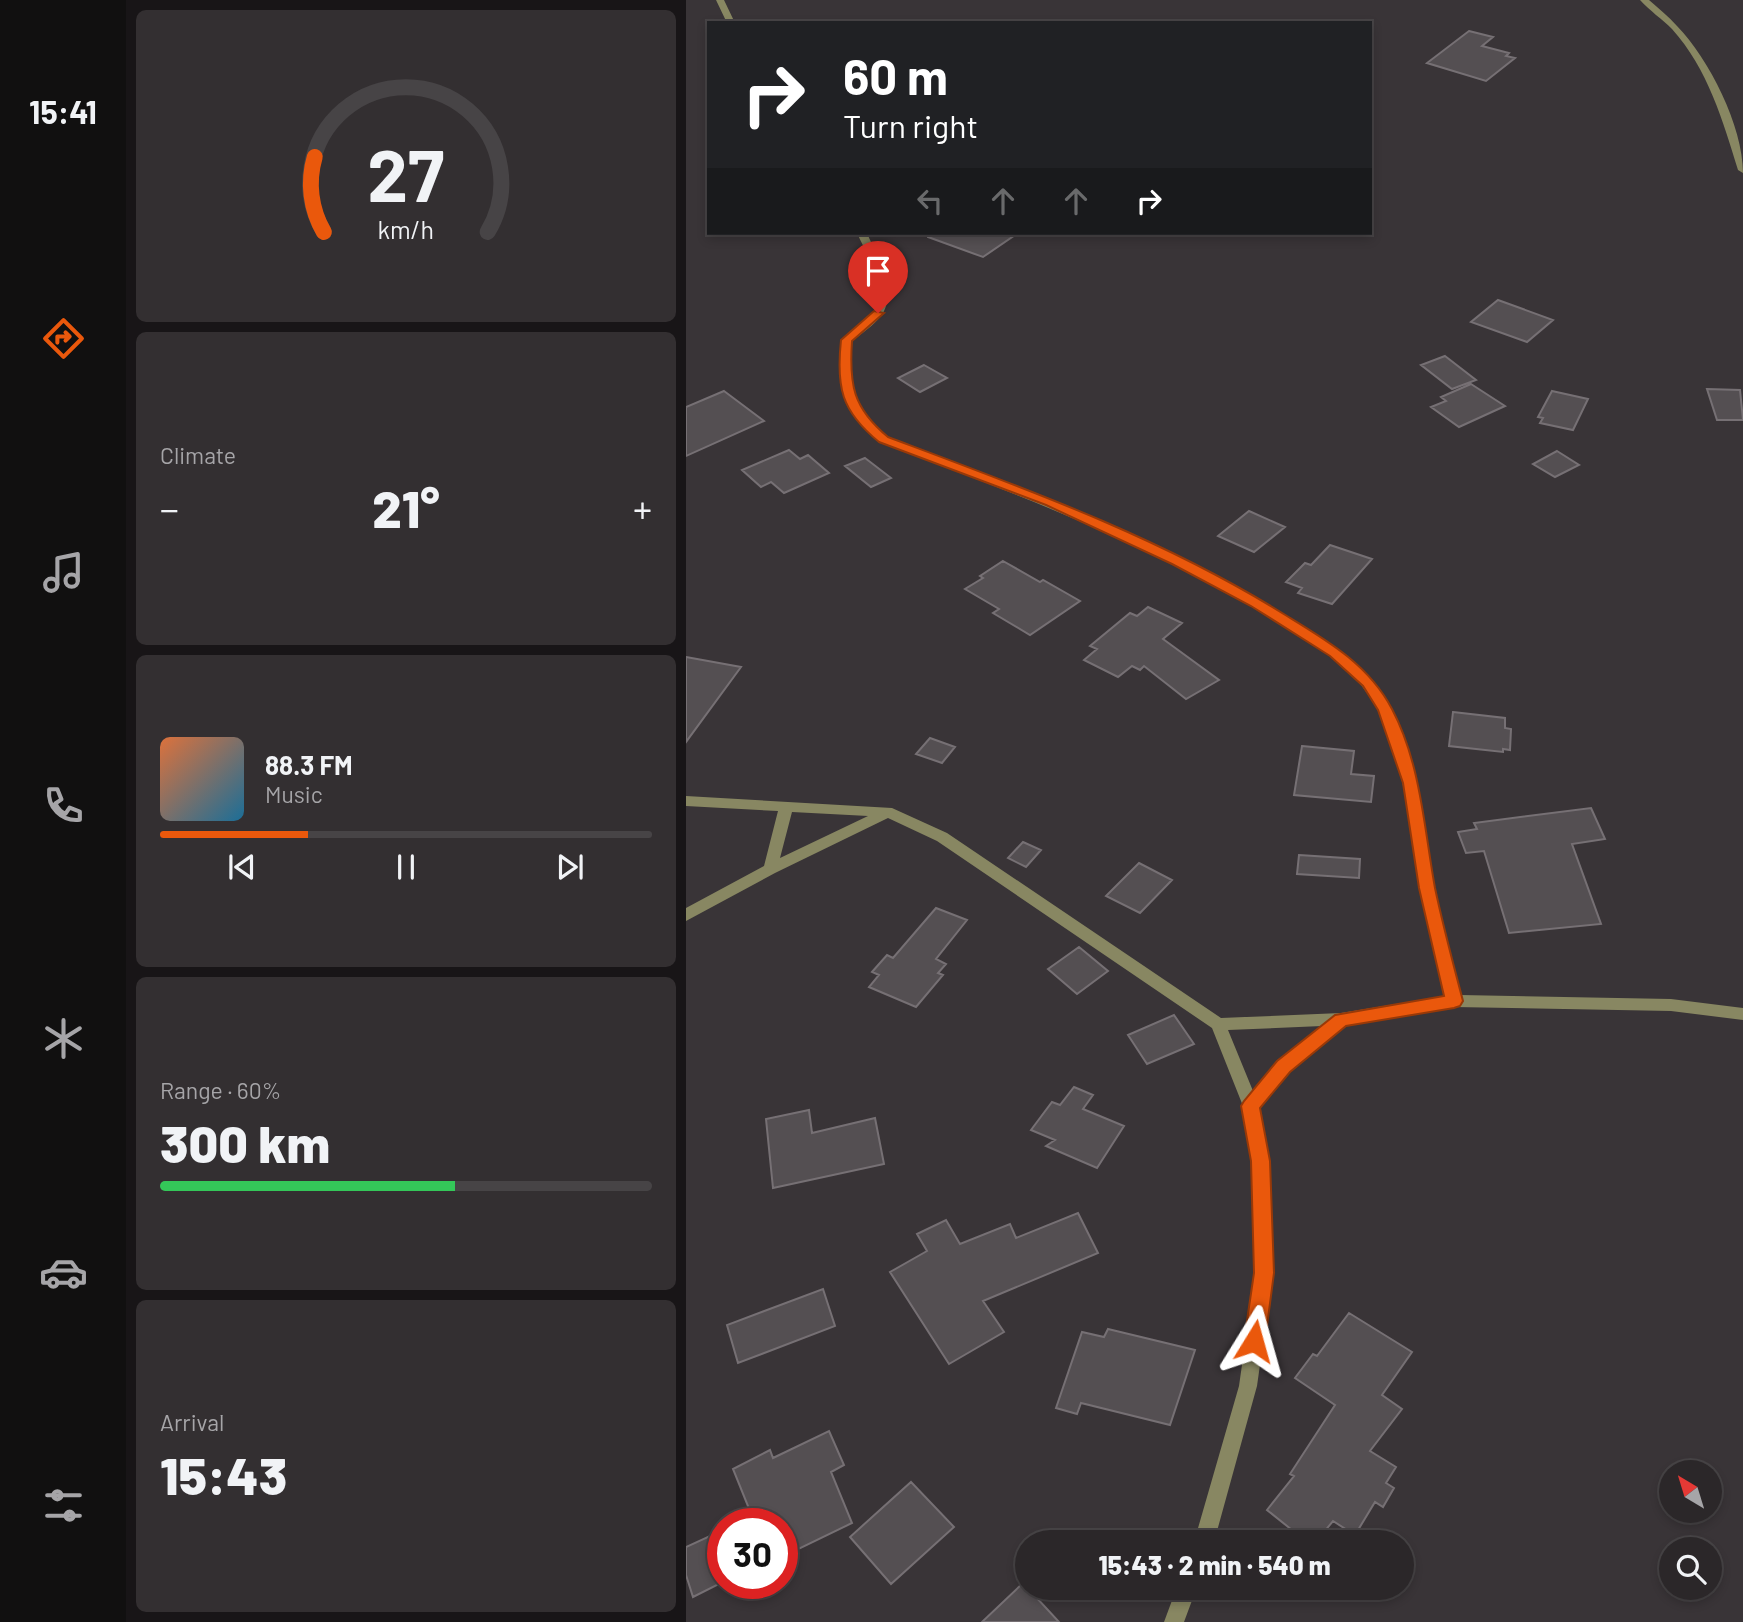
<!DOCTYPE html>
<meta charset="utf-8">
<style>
:root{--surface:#2b2729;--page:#332f31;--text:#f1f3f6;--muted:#a6a5a8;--line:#474446;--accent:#ea580c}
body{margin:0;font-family:Barlow,sans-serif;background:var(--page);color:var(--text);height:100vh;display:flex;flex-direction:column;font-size:26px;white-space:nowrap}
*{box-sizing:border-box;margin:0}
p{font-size:23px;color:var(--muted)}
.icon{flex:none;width:38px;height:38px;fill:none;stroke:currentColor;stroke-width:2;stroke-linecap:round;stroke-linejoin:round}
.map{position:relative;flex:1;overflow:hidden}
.sheet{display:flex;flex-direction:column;gap:10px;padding:10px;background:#181517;width:560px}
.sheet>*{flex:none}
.top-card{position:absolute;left:21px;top:21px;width:665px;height:214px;border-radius:0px;box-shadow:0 4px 10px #0003,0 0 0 2px var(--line);background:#202124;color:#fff;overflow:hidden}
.needle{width:46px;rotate:322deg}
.controls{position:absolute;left:973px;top:1460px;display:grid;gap:14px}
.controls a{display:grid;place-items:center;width:63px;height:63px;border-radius:50%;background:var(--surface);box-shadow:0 4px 10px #0003,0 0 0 2px var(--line);font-size:35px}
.speed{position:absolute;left:21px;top:1508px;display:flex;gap:14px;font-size:35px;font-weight:700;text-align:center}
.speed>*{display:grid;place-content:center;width:91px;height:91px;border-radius:50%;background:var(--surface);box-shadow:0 4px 10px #0003,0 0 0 2px var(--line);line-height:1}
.speed .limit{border:10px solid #d22;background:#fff;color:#111}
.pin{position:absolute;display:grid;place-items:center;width:60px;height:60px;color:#fff;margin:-72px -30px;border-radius:50% 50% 50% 0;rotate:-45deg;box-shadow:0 0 7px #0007}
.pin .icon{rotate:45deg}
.me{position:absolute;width:77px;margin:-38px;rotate:8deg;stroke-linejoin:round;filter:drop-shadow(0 0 5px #0008)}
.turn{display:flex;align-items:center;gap:24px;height:147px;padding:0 21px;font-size:32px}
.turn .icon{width:91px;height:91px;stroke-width:2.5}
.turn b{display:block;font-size:49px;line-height:60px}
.lanes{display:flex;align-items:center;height:66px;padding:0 21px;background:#0003;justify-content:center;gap:35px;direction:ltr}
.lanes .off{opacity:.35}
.big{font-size:52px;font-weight:800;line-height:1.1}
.sheet .tile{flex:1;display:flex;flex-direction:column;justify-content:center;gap:10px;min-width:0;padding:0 24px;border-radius:10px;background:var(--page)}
.sheet .dial{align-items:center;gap:0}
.dial svg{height:182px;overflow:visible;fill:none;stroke:var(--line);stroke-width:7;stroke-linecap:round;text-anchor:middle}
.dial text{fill:var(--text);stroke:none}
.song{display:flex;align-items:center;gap:21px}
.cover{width:84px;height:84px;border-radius:10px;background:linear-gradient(135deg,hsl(20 70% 55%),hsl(200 70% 35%))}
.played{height:7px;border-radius:4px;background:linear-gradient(90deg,var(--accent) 30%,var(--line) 30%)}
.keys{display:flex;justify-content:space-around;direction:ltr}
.heat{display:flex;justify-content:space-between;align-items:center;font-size:38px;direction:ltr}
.charge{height:10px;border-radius:5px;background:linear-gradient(90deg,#34c759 60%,var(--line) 0)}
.trip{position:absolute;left:329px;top:1530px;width:399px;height:70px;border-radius:35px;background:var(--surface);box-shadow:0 4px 10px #0003,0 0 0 2px var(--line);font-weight:800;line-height:70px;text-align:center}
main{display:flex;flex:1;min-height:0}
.menu{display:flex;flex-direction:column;width:126px;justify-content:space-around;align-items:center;background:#111010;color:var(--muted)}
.menu .icon{width:49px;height:49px}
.menu .on{color:var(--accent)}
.menu b{font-size:32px;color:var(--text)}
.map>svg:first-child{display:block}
.building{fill:#544f52;stroke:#767074;stroke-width:2}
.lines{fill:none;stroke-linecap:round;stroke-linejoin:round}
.minor{fill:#888762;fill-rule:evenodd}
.tertiary{fill:#888762;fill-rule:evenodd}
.route{fill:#ea580c;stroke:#983908;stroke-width:2}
</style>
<main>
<nav class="menu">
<b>15:41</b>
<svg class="icon on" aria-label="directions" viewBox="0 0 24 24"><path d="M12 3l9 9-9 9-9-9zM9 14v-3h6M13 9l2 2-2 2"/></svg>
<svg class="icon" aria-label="music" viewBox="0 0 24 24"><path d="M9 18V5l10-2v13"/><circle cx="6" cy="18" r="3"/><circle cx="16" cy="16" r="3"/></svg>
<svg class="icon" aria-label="phone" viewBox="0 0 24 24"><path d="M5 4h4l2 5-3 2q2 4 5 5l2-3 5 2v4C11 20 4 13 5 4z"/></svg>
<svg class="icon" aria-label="climate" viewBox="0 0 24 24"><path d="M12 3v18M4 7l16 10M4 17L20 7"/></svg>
<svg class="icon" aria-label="car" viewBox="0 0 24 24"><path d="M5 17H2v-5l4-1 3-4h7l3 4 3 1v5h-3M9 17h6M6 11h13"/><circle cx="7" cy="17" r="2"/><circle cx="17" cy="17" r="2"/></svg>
<svg class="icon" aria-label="filters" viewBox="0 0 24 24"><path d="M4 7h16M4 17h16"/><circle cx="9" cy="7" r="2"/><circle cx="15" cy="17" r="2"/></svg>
</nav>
<section class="sheet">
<div class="tile dial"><svg viewBox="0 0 100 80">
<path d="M14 69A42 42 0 1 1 86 69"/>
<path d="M14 69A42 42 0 0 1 10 36" stroke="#ea580c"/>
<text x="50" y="56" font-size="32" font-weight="700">27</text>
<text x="50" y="72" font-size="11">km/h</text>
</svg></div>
<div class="tile"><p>Climate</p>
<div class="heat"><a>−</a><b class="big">21°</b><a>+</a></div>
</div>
<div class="tile">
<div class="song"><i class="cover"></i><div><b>88.3 FM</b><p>Music</p></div></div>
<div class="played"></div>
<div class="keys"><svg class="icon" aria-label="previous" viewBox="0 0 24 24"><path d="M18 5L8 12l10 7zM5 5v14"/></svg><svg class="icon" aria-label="pause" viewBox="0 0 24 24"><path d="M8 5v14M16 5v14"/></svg><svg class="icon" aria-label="next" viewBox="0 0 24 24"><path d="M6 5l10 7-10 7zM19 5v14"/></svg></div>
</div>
<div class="tile"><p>Range · 60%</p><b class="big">300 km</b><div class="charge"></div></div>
<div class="tile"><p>Arrival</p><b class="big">15:43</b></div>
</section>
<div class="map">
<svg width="1057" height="1622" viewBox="0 0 1057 1622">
<rect width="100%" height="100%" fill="#393437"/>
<path class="building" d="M783 31 807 37 796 46 823 53 820 56 829 58 800 81 741 63Z
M242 233H332L297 257 242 237Z
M812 300 867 320 841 342 785 322Z
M759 356 790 380 766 389 735 365Z
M238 365 261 378 234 392 212 378Z
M785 384 819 406 773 427 745 407 760 401 755 397Z
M1021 389 1054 390 1057 420H1031Z
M38 391 78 421 0 456V407Z
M866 391 902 399 887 430 854 423 857 418 852 417Z
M103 450 114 459 122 455 143 473 98 493 85 482 75 487 56 470Z
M871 451 893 465 869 477 847 464Z
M179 458 205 478 185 487 159 466Z
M563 511 599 527 568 552 532 536Z
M644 545 686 559 646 604 612 593 616 588 600 582 619 563 625 565Z
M317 561 354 582 357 580 394 601 344 635 307 613 313 609 279 589 297 578 294 576Z
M462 607 496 623 477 639 533 680 500 699 458 666 454 670 446 666 432 677 398 660 411 649 404 646 444 613 451 616Z
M0 657 55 667 0 742Z
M767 712 819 718V728L825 729 824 750 817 749V752L763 746Z
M244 738 269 747 256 763 230 754Z
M616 746 668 751 665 774 688 776 685 802 608 795Z
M905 808 919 839 886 844 915 924 823 933 798 851 780 853 772 832 791 829 788 823Z
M337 842 355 850 340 867 322 858Z
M613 855 674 859 673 878 611 874Z
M453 863 486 880 454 913 420 896Z
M250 908 281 920 250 959 260 964 252 973 257 975 230 1007 183 987 193 975 186 972 201 955 207 958Z
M393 947 422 971 391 994 362 969Z
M488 1015 508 1044 461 1064 442 1035Z
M388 1087 407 1095 397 1109 438 1126 411 1168 360 1146 369 1140 345 1130 366 1102 374 1105Z
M123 1110 126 1133 189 1118 198 1164 87 1188 80 1119Z
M392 1213 412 1253 297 1301 318 1332 263 1364 204 1272 241 1251 231 1234 260 1220 274 1244 324 1224 330 1238Z
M137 1289 149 1326 52 1363 41 1325Z
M663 1313 726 1352 696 1395 716 1409 684 1451 710 1467 700 1483 708 1488 697 1507 689 1502 669 1535 647 1521 630 1542H621L581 1510 608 1476 604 1474 649 1405 609 1378 627 1354 631 1356Z
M422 1329 509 1350 484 1425 395 1403 391 1414 370 1408 396 1332 418 1337Z
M143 1431 158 1465 145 1472 166 1523 96 1557V1524H39L64 1511 47 1469 84 1450 87 1458Z
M225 1482 268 1527 205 1584 164 1537Z
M37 1530V1582L7 1597 0 1575V1547Z
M337 1583 373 1622H296Z"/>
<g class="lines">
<path class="minor" d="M30 0H38L49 23H41Z
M171 233H181C191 257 213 291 195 316 187 326 176 333 166 341 163 378 168 412 199 436 208 443 222 446 233 450 260 459 286 469 312 480 406 516 498 556 585 607 619 627 657 647 683 678 733 735 735 817 748 887 755 924 765 959 774 995L985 999 1057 1008V1020L985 1011 768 1007 659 1024 603 1071 573 1107 582 1161 587 1273 571 1386 528 1542H508L553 1386 569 1273 566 1161 557 1106 526 1028 251 841 202 818 89 873 0 921V908L78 866 92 811 0 806V796L206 808 261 833 535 1018 655 1013 759 996C751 960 740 925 734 888 723 828 720 764 691 709 667 663 617 636 575 611 454 541 324 491 193 442 158 410 152 387 156 340 165 330 178 324 186 314 203 291 181 255 171 233ZM106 812 182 816 94 858ZM636 1026 591 1061 567 1091 542 1030Z
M491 1587H511L498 1622H478Z"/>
<path class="tertiary" d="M954 0H963C972 8 982 16 991 26 1023 59 1057 126 1057 173L1052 170C1037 121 1022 69 986 29 976 19 964 11 954 0Z"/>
</g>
<path class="route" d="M188 311 198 313 166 341C163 385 167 408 202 437 338 488 477 538 601 616 642 641 683 665 706 709 735 764 738 828 749 888 757 926 767 963 777 1001L774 1006 768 1008 660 1026 604 1072 574 1108 584 1161 588 1273 579 1341 576 1348 568 1350 561 1348 558 1341 568 1273 565 1161 555 1106 558 1101 591 1061 649 1015 758 996 733 888 717 783 692 710 677 686 644 656 565 606 486 564 360 505 193 442C155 411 150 387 155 340Z"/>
</svg>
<div class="controls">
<a><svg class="needle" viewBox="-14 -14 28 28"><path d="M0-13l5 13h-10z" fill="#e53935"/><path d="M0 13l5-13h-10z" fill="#a6a5a8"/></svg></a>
<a><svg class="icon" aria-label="search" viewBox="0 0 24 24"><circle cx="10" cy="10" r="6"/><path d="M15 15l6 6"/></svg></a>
</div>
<div class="speed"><div class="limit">30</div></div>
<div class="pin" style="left:192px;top:313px;background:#d93025"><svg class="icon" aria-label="arrive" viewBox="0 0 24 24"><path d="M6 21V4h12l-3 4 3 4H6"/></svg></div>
<svg class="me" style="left:568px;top:1341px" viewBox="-20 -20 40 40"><path d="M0-17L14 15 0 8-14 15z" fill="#ea580c" stroke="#fff" stroke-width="4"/></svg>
<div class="trip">15:43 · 2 min · 540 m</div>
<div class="top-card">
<div class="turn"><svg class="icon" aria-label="right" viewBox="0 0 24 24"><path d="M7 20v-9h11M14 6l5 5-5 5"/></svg><div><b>60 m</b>Turn right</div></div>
<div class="lanes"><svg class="icon off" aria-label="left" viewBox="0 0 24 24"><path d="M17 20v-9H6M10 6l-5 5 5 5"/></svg><svg class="icon off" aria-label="ahead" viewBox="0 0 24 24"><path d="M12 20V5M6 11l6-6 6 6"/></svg><svg class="icon off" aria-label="ahead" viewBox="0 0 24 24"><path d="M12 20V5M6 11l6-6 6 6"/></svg><svg class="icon" aria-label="right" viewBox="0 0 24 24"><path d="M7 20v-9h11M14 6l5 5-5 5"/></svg></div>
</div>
</div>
</main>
